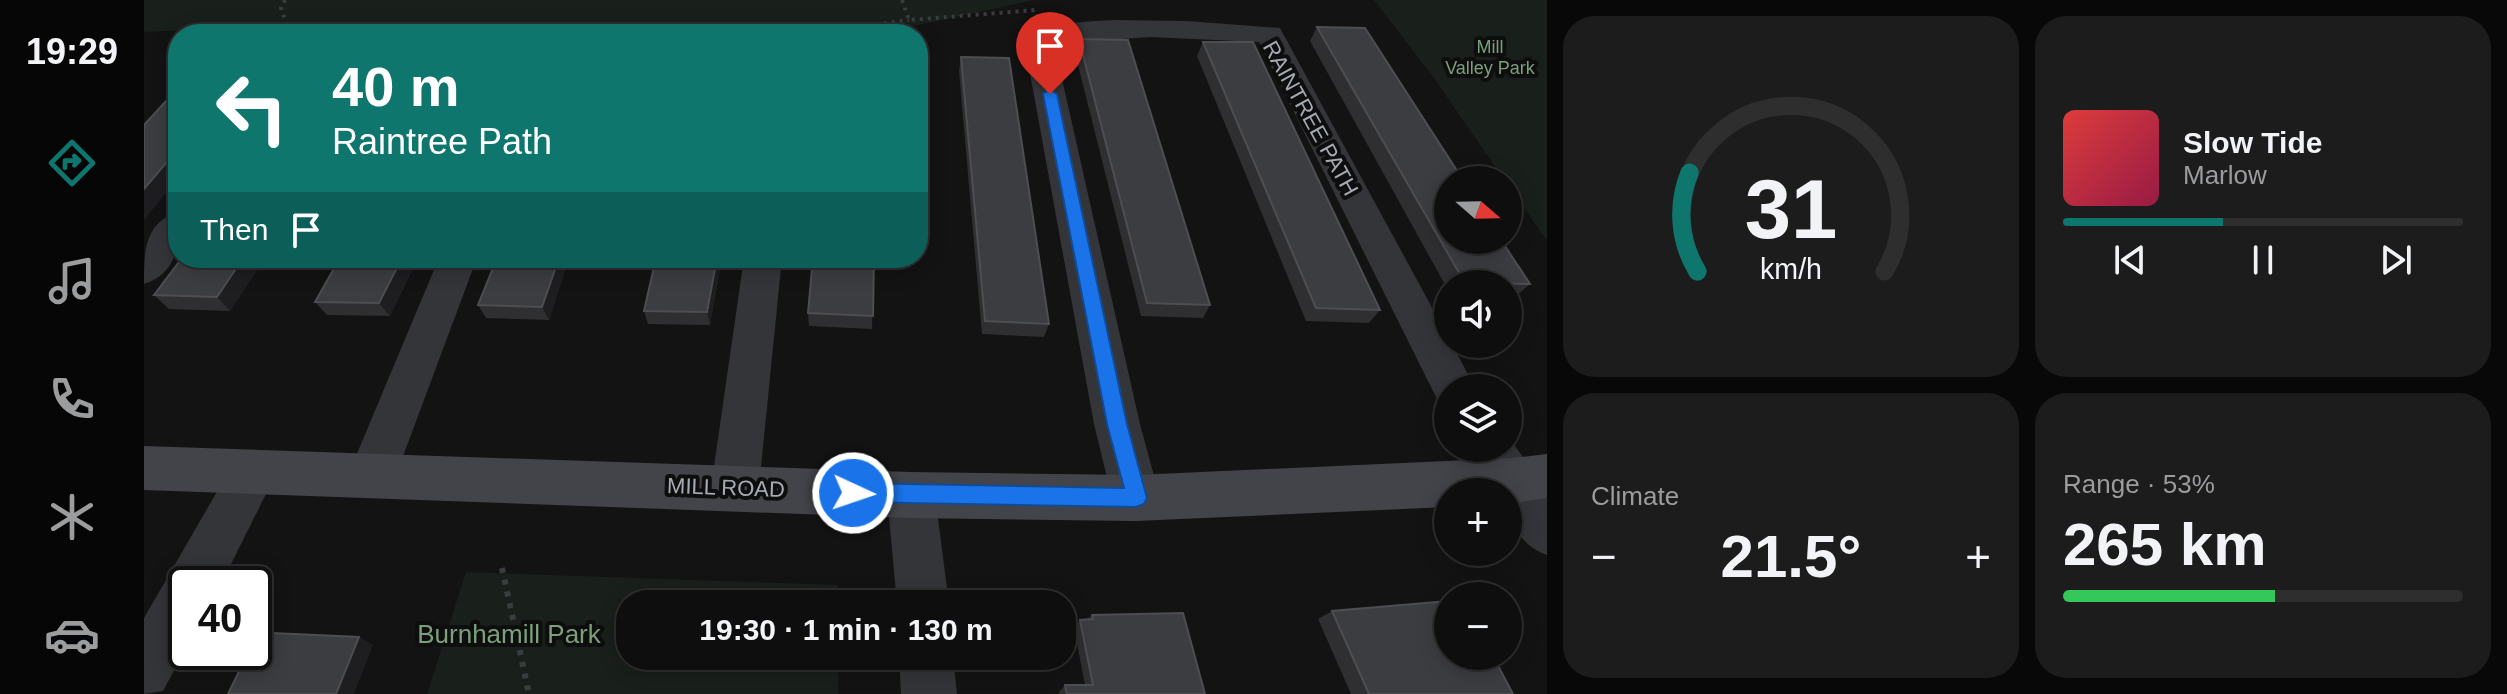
<!DOCTYPE html>
<meta charset="utf-8">
<style>
:root{--surface:#0e0e0f;--page:#1c1c1d;--text:#f1f3f6;--muted:#9b9c9e;--line:#2e2e2f;--accent:#0f766e}
body{margin:0;font-family:Helvetica,sans-serif;background:var(--page);color:var(--text);height:100vh;display:flex;flex-direction:column;font-size:30px;white-space:nowrap}
*{box-sizing:border-box;margin:0}
p{font-size:26px;color:var(--muted)}
.icon{flex:none;width:44px;height:44px;fill:none;stroke:currentColor;stroke-width:2;stroke-linecap:round;stroke-linejoin:round}
.map{position:relative;flex:1;overflow:hidden}
.side{display:flex;flex-direction:column;gap:16px;padding:16px;background:#080808;width:960px}
.side>*{flex:none}
.guide{position:absolute;left:24px;top:24px;width:760px;height:244px;border-radius:32px;box-shadow:0 4px 20px #0003,0 0 0 2px var(--line);background:#0f766e;color:#fff;overflow:hidden}
.needle{width:52px;rotate:110deg}
.tools{position:absolute;left:1290px;top:166px;display:grid;gap:16px}
.tools a{display:grid;place-items:center;width:88px;height:88px;border-radius:50%;background:var(--surface);box-shadow:0 4px 20px #0003,0 0 0 2px var(--line);font-size:40px}
.speed{position:absolute;left:24px;top:566px;display:flex;gap:16px;font-size:40px;font-weight:700;text-align:center}
.speed>*{display:grid;place-content:center;width:104px;height:104px;border-radius:50%;background:var(--surface);box-shadow:0 4px 20px #0003,0 0 0 2px var(--line);line-height:1}
.speed .limit{border:4px solid #111;border-radius:12px;background:#fff;color:#111}
.pin{position:absolute;display:grid;place-items:center;width:68px;height:68px;color:#fff;margin:-82px -34px;border-radius:50% 50% 50% 0;rotate:-45deg;box-shadow:0 0 8px #0007}
.pin .icon{rotate:45deg}
.me{position:absolute;width:88px;margin:-44px;rotate:93deg;stroke-linejoin:round;filter:drop-shadow(0 0 6px #0008)}
.turn{display:flex;align-items:center;gap:28px;height:168px;padding:0 32px;font-size:36px}
.turn .icon{width:104px;height:104px;stroke-width:2.5}
.turn b{display:block;font-size:56px;line-height:68px}
.then{display:flex;align-items:center;height:76px;padding:0 32px;background:#0003;gap:16px;font-size:30px}
.big{font-size:60px;font-weight:600;line-height:1.1}
.side .tile{flex:1;display:flex;flex-direction:column;justify-content:center;gap:12px;min-width:0;padding:0 28px;border-radius:32px;background:var(--page)}
.side .dial{align-items:center;gap:0}
.dial svg{height:208px;overflow:visible;fill:none;stroke:var(--line);stroke-width:7;stroke-linecap:round;text-anchor:middle}
.dial text{fill:var(--text);stroke:none}
.song{display:flex;align-items:center;gap:24px}
.cover{width:96px;height:96px;border-radius:12px;background:linear-gradient(135deg,hsl(0 70% 55%),hsl(340 70% 35%))}
.played{height:8px;border-radius:4px;background:linear-gradient(90deg,var(--accent) 40%,var(--line) 40%)}
.keys{display:flex;justify-content:space-around;direction:ltr}
.heat{display:flex;justify-content:space-between;align-items:center;font-size:44px;direction:ltr}
.charge{height:12px;border-radius:6px;background:linear-gradient(90deg,#34c759 53%,var(--line) 0)}
.side .tiles{flex:1;display:grid;gap:16px;grid-template-columns:repeat(2,1fr)}
.trip{position:absolute;left:472px;top:590px;width:460px;height:80px;border-radius:32px;background:var(--surface);box-shadow:0 4px 20px #0003,0 0 0 2px var(--line);font-weight:600;line-height:80px;text-align:center}
main{display:flex;flex:1;min-height:0}
.tabs{display:flex;flex-direction:column;width:144px;justify-content:space-around;align-items:center;background:#060606;color:var(--muted)}
.tabs .icon{width:56px;height:56px}
.tabs .active{color:var(--accent)}
.tabs b{font-size:36px;color:var(--text)}
.map>svg:first-child{display:block}
.green{fill:#191f1a}
.lines{fill:none;stroke-linecap:round;stroke-linejoin:round}
.path-far1{stroke:#3a3c40;stroke-width:4;stroke-dasharray:3 5;stroke-linecap:butt}
.path{stroke:#3a3c40;stroke-width:6;stroke-dasharray:5 7;stroke-linecap:butt}
.street{fill:#343539;fill-rule:evenodd}
.secondary{fill:#424449;fill-rule:evenodd}
.wall{fill:#2f2f32}
.shaded-wall{fill:#1e1e20}
.building{fill:#3c3d40;stroke:#4c4e52;stroke-width:2}
.route{fill:#1a73e8;stroke:#114b97;stroke-width:2}
.labels{text-anchor:middle;stroke-width:8;stroke-linejoin:round;paint-order:stroke}
.far-park-label{font-size:18px;fill:#7c9f7c;stroke:#0e0e0f}
.street-label{font-size:22px;fill:#a5abb5;stroke:#0e0e0f}
.near-park-label{font-size:26px;fill:#7c9f7c;stroke:#0e0e0f}
</style>
<main>
<nav class="tabs">
<b>19:29</b>
<svg class="icon active" aria-label="directions" viewBox="0 0 24 24"><path d="M12 3l9 9-9 9-9-9zM9 14v-3h6M13 9l2 2-2 2"/></svg>
<svg class="icon" aria-label="music" viewBox="0 0 24 24"><path d="M9 18V5l10-2v13"/><circle cx="6" cy="18" r="3"/><circle cx="16" cy="16" r="3"/></svg>
<svg class="icon" aria-label="phone" viewBox="0 0 24 24"><path d="M5 4h4l2 5-3 2q2 4 5 5l2-3 5 2v4C11 20 4 13 5 4z"/></svg>
<svg class="icon" aria-label="climate" viewBox="0 0 24 24"><path d="M12 3v18M4 7l16 10M4 17L20 7"/></svg>
<svg class="icon" aria-label="car" viewBox="0 0 24 24"><path d="M5 17H2v-5l4-1 3-4h7l3 4 3 1v5h-3M9 17h6M6 11h13"/><circle cx="7" cy="17" r="2"/><circle cx="17" cy="17" r="2"/></svg>
</nav>
<div class="map">
<svg width="1403" height="694" viewBox="0 0 1403 694">
<rect width="100%" height="100%" fill="#131314"/>
<path class="green" d="M0 0H890L751 30 83 28 0 32Z
M1230 0H1403V241L1364 185V180H1360L1290 78Z
M322 572 694 585V604H486V656H694V694H283Z"/>
<g class="lines">
<path class="path-far1" d="M141 0 137 8 143 25 168 34
M758 0 765 20 892 10
M244 34 719 26 765 20"/>
<path class="path" d="M358 568 385 694"/>
<path class="street" d="M970 20 1043 21 1136 28 1304 337V344H1308L1331 388H1304V405L1294 401 1115 42 1006 37 924 43 914 49 913 57 996 424 1016 498 1009 514 992 520 975 514 968 498 950 424 883 57C890 20 940 22 970 20Z
M34 212C34 243 36 272 0 284 0 252 0 223 34 212Z
M295 258H333L252 475 245 490 228 496 211 490 204 475Z
M600 258H638L615 487 608 502 591 509 574 502 567 487Z
M1364 436 1403 491V555C1375 545 1364 521 1364 492H1349L1323 448H1364Z
M110 451 127 457 133 472 77 584H42V648L19 691 0 694V618L93 457Z
M767 473 784 479 791 495 805 604H753L743 495 750 479Z
M755 656H809L813 694H757Z"/>
<path class="secondary" d="M0 446 767 472 992 475 1369 458 1403 454V498L1364 504V492H1304V507L992 521 767 518 0 490Z"/>
</g>
<path class="wall" d="M1173 27 1386 284 1371 297H1364V284H1304V290L1166 41Z
M935 39 1066 305 1059 318 997 316 931 53Z
M1059 42 1236 310 1225 323 1162 321 1053 56Z
M817 57 905 324 900 337 838 334 815 71Z
M38 258H121L86 311 25 309 10 295Z
M274 258 246 316 183 315 171 302Z
M353 258H425L405 320 342 318 334 305Z
M578 258 566 325 504 324 500 311Z
M730 258 728 329 665 326 664 313Z
M1188 611 1369 694H1207L1174 619Z
M948 615 1061 694H915V692L921 685H941L930 628 936 620H943Z"/>
<path class="shaded-wall" d="M34 149V178L0 220V189Z
M99 258H121L86 311 73 297Z
M258 258H274L246 316 235 303Z
M415 258H425L405 320 398 307Z
M573 258H578L566 325 563 312Z
M215 637 229 645 210 694H192Z"/>
<path class="building" d="M1173 27 1221 28 1319 180H1304V240H1357L1386 284 1321 283Z
M935 39 984 40 1066 305 1003 303Z
M1059 42H1109L1236 310 1172 308Z
M817 57 865 58 905 324 841 321Z
M34 88V149L0 189V125Z
M38 258H99L73 297 10 295Z
M196 258H258L235 303 171 302Z
M353 258H415L398 307 334 305Z
M512 258H573L563 312 500 311Z
M669 258H730L729 316 664 313Z
M1304 601V656H1349L1369 694H1225L1188 611Z
M1039 613 1061 694H923L921 685H949L936 620 949 619 948 615Z
M128 633 215 637 192 694H84L99 663 113 664Z"/>
<path class="route" d="M906 89 913 94 983 424 1003 498 1000 504 992 507 709 502 701 499 698 493 701 486 709 483 980 488 963 424 899 94Z"/>
<g class="labels">
<g class="far-park-label">
<text x="1346" y="53">Mill<tspan x="1346" dy="21">Valley Park</tspan></text>
</g>
<g class="street-label">
<text transform="translate(1167 118) rotate(61)" y="8">RAINTREE PATH</text>
<text transform="translate(582 487) rotate(2)" y="8">MILL ROAD</text>
</g>
<g class="near-park-label">
<text x="365" y="643">Burnhamill Park</text>
</g>
</g>
</svg>
<div class="tools">
<a><svg class="needle" viewBox="-14 -14 28 28"><path d="M0-13l5 13h-10z" fill="#e53935"/><path d="M0 13l5-13h-10z" fill="#9b9c9e"/></svg></a>
<a><svg class="icon" aria-label="sound" viewBox="0 0 24 24"><path d="M4 9h4l5-4v14l-5-4H4zM17 9q2 3 0 6"/></svg></a>
<a><svg class="icon" aria-label="layers" viewBox="0 0 24 24"><path d="M12 4l9 5-9 5-9-5zM3 14l9 5 9-5"/></svg></a>
<a>+</a>
<a>−</a>
</div>
<div class="speed"><div class="limit">40</div></div>
<div class="pin" style="left:906px;top:94px;background:#d93025"><svg class="icon" aria-label="arrive" viewBox="0 0 24 24"><path d="M6 21V4h12l-3 4 3 4H6"/></svg></div>
<svg class="me" style="left:709px;top:493px" viewBox="-20 -20 40 40"><circle r="17" fill="#1a73e8" stroke="#fff" stroke-width="3"/><path d="M0-11L8 9 0 5-8 9z" fill="#fff"/></svg>
<div class="trip">19:30 · 1 min · 130 m</div>
<div class="guide">
<div class="turn"><svg class="icon" aria-label="left" viewBox="0 0 24 24"><path d="M17 20v-9H6M10 6l-5 5 5 5"/></svg><div><b>40 m</b>Raintree Path</div></div>
<div class="then">Then<svg class="icon" aria-label="arrive" viewBox="0 0 24 24"><path d="M6 21V4h12l-3 4 3 4H6"/></svg></div>
</div>
</div>
<section class="side">
<div class="tiles">
<div class="tile dial"><svg viewBox="0 0 100 80">
<path d="M14 69A42 42 0 1 1 86 69"/>
<path d="M14 69A42 42 0 0 1 11 31" stroke="#0f766e"/>
<text x="50" y="56" font-size="32" font-weight="700">31</text>
<text x="50" y="72" font-size="11">km/h</text>
</svg></div>
<div class="tile">
<div class="song"><i class="cover"></i><div><b>Slow Tide</b><p>Marlow</p></div></div>
<div class="played"></div>
<div class="keys"><svg class="icon" aria-label="previous" viewBox="0 0 24 24"><path d="M18 5L8 12l10 7zM5 5v14"/></svg><svg class="icon" aria-label="pause" viewBox="0 0 24 24"><path d="M8 5v14M16 5v14"/></svg><svg class="icon" aria-label="next" viewBox="0 0 24 24"><path d="M6 5l10 7-10 7zM19 5v14"/></svg></div>
</div>
<div class="tile"><p>Climate</p>
<div class="heat"><a>−</a><b class="big">21.5°</b><a>+</a></div>
</div>
<div class="tile"><p>Range · 53%</p><b class="big">265 km</b><div class="charge"></div></div>
</div>
</section>
</main>
